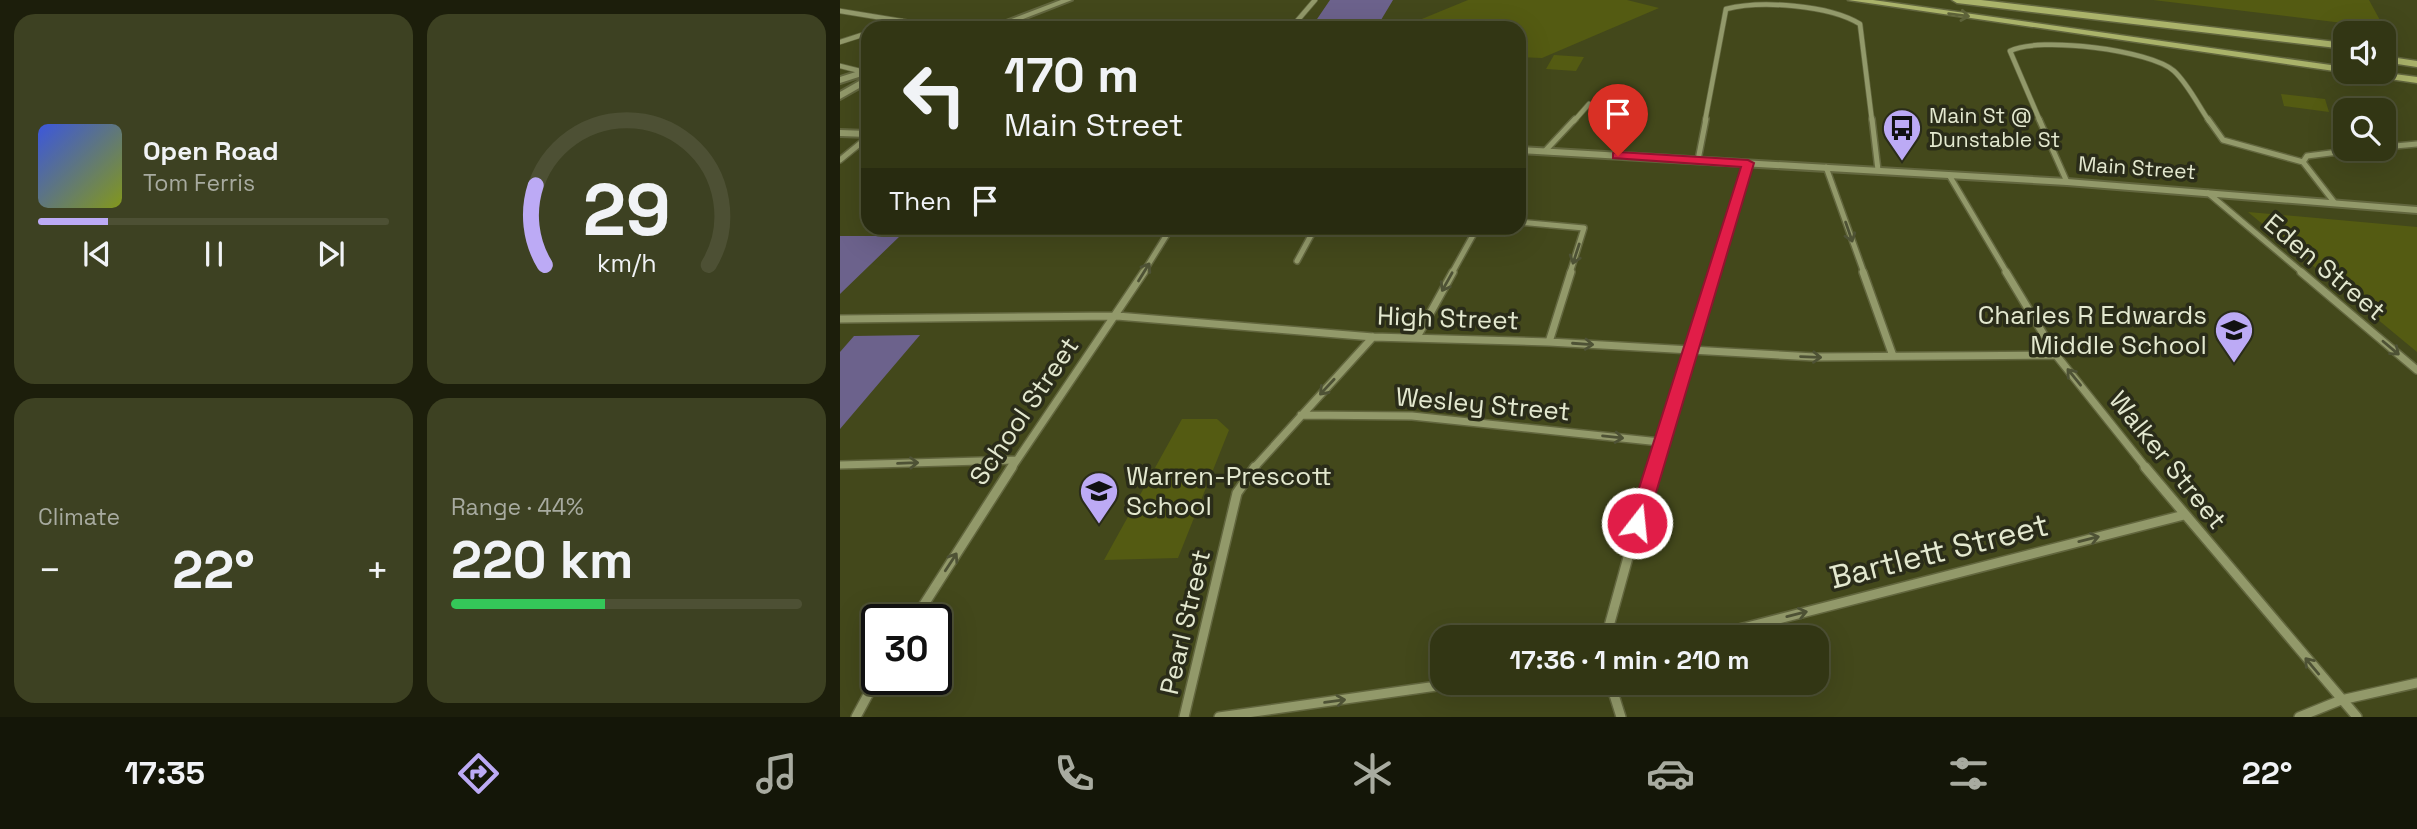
<!DOCTYPE html>
<meta charset="utf-8">
<style>
:root{--surface:#323614;--page:#3d4122;--text:#f1f3f6;--muted:#a8aba0;--line:#4d5034;--accent:#bcaaf5}
body{margin:0;font-family:"Space Grotesk",sans-serif;background:var(--page);color:var(--text);height:100vh;display:flex;flex-direction:column;font-size:26px;white-space:nowrap}
*{box-sizing:border-box;margin:0}
p{font-size:23px;color:var(--muted)}
.icon{flex:none;width:38px;height:38px;fill:none;stroke:currentColor;stroke-width:2;stroke-linecap:round;stroke-linejoin:round}
.map{position:relative;flex:1;overflow:hidden}
.side{display:flex;flex-direction:column;gap:14px;padding:14px;background:#1c1e0b;width:840px}
.side>*{flex:none}
.top-card{position:absolute;left:21px;top:21px;width:665px;height:214px;border-radius:21px;box-shadow:0 7px 28px #0002,0 0 0 2px var(--line);background:#323614;color:var(--text);overflow:hidden}
.fabs{position:absolute;left:1493px;top:21px;display:grid;gap:14px}
.fabs a{display:grid;place-items:center;width:63px;height:63px;border-radius:14px;background:var(--surface);box-shadow:0 7px 28px #0002,0 0 0 2px var(--line);font-size:35px}
.speed{position:absolute;left:21px;top:604px;display:flex;gap:14px;font-size:35px;font-weight:700;text-align:center}
.speed>*{display:grid;place-content:center;width:91px;height:91px;border-radius:50%;background:var(--surface);box-shadow:0 7px 28px #0002,0 0 0 2px var(--line);line-height:1}
.speed .limit{border:4px solid #111;border-radius:10px;background:#fff;color:#111}
.pin{position:absolute;display:grid;place-items:center;width:60px;height:60px;color:#fff;margin:-72px -30px;border-radius:50% 50% 50% 0;rotate:-45deg;box-shadow:0 0 7px #0007}
.pin .icon{rotate:45deg}
.me{position:absolute;width:77px;margin:-38px;rotate:16deg;stroke-linejoin:round;filter:drop-shadow(0 0 5px #0008)}
.turn{display:flex;align-items:center;gap:24px;height:147px;padding:0 28px;font-size:32px}
.turn .icon{width:91px;height:91px;stroke-width:2.5}
.turn b{display:block;font-size:49px;line-height:60px}
.then{display:flex;align-items:center;height:66px;padding:0 28px;background:#0003;gap:14px;font-size:26px}
.big{font-size:52px;font-weight:600;line-height:1.1}
.side .tile{flex:1;display:flex;flex-direction:column;justify-content:center;gap:10px;min-width:0;padding:0 24px;border-radius:21px;background:var(--page)}
.side .dial{align-items:center;gap:0}
.dial svg{height:182px;overflow:visible;fill:none;stroke:var(--line);stroke-width:7;stroke-linecap:round;text-anchor:middle}
.dial text{fill:var(--text);stroke:none}
.song{display:flex;align-items:center;gap:21px}
.cover{width:84px;height:84px;border-radius:10px;background:linear-gradient(135deg,hsl(230 70% 55%),hsl(70 70% 35%))}
.played{height:7px;border-radius:4px;background:linear-gradient(90deg,var(--accent) 20%,var(--line) 20%)}
.keys{display:flex;justify-content:space-around;direction:ltr}
.heat{display:flex;justify-content:space-between;align-items:center;font-size:38px;direction:ltr}
.charge{height:10px;border-radius:5px;background:linear-gradient(90deg,#34c759 44%,var(--line) 0)}
.side .tiles{flex:1;display:grid;gap:14px;grid-template-columns:repeat(2,1fr)}
.trip{position:absolute;left:590px;top:625px;width:399px;height:70px;border-radius:21px;background:var(--surface);box-shadow:0 7px 28px #0002,0 0 0 2px var(--line);font-weight:600;line-height:70px;text-align:center}
.dock{display:flex;height:112px;justify-content:space-around;align-items:center;background:#141608;color:var(--muted)}
.dock .icon{width:49px;height:49px}
.dock .active{color:var(--accent)}
.dock b{font-size:32px;color:var(--text)}
main{display:flex;flex:1;min-height:0}
.map>svg:first-child{display:block}
.green{fill:#545b12}
.building{fill:#6c628c}
.lines{fill:none;stroke-linecap:round;stroke-linejoin:round}
.minor-far3-casing{stroke:#62663e;stroke-width:6}
.minor-far2-casing{stroke:#62663e;stroke-width:8}
.minor-far1-casing{stroke:#62663e;stroke-width:10}
.minor-casing{stroke:#62663e;stroke-width:12}
.secondary-casing{stroke:#62663e;stroke-width:4}
.primary-casing{stroke:#62663e;stroke-width:3}
.minor-far3{stroke:#92996a;stroke-width:4.5}
.minor-far2{stroke:#92996a;stroke-width:5}
.minor-far1{stroke:#92996a;stroke-width:7}
.minor{stroke:#92996a;stroke-width:9}
.secondary{fill:#92996a;fill-rule:evenodd}
.primary{fill:#aab36a;fill-rule:evenodd}
.oneway{stroke:#5d6239}
.oneway2{stroke:#4e5235}
.route{fill:#e11d48;stroke:#92132f;stroke-width:2}
.labels{text-anchor:middle;stroke-width:7;stroke-linejoin:round;paint-order:stroke}
.far-poi-label{font-size:21px;fill:#e3e8cf;stroke:#2a2c19;text-anchor:start}
.far-street-label{font-size:21px;fill:#e3e8cf;stroke:#2a2c19}
.street-label{font-size:26px;fill:#e3e8cf;stroke:#2a2c19}
.poi-label{font-size:26px;fill:#e3e8cf;stroke:#2a2c19;text-anchor:end}
.near-street-label{font-size:32px;fill:#e3e8cf;stroke:#2a2c19}
</style>
<main>
<section class="side">
<div class="tiles">
<div class="tile">
<div class="song"><i class="cover"></i><div><b>Open Road</b><p>Tom Ferris</p></div></div>
<div class="played"></div>
<div class="keys"><svg class="icon" aria-label="previous" viewBox="0 0 24 24"><path d="M18 5L8 12l10 7zM5 5v14"/></svg><svg class="icon" aria-label="pause" viewBox="0 0 24 24"><path d="M8 5v14M16 5v14"/></svg><svg class="icon" aria-label="next" viewBox="0 0 24 24"><path d="M6 5l10 7-10 7zM19 5v14"/></svg></div>
</div>
<div class="tile dial"><svg viewBox="0 0 100 80">
<path d="M14 69A42 42 0 1 1 86 69"/>
<path d="M14 69A42 42 0 0 1 10 34" stroke="#bcaaf5"/>
<text x="50" y="56" font-size="32" font-weight="700">29</text>
<text x="50" y="72" font-size="11">km/h</text>
</svg></div>
<div class="tile"><p>Climate</p>
<div class="heat"><a>−</a><b class="big">22°</b><a>+</a></div>
</div>
<div class="tile"><p>Range · 44%</p><b class="big">220 km</b><div class="charge"></div></div>
</div>
</section>
<div class="map">
<svg width="1577" height="717" viewBox="0 0 1577 717">
<rect width="100%" height="100%" fill="#43481b"/>
<path class="green" d="M628 0H787L819 8 702 58 679 57V28H568L572 23Z
M1313 0H1529L1542 24H1511Z
M714 55 744 57 736 71 706 69Z
M1441 94 1485 99 1489 112 1444 106Z
M1408 212 1577 227V352Z
M342 419H377L389 430 338 558 264 560Z"/>
<path class="building" d="M490 0H553L538 25 477 28 480 22H475Z
M0 236H60L0 294Z
M80 335 0 429V352L14 336Z"/>
<g class="lines">
<g class="minor-far3-casing">
<path id="minor-far3" d="M0 11 104 28
M42 28 62 21
M451 28 475 0
M0 42 28 33
M0 66 28 73
M734 121 749 104
M865 121 886 9C921 0 989 5 1020 24L1032 121
M1200 121 1170 51C1198 36 1311 50 1334 71 1348 84 1358 105 1369 121"/>
</g>
<g class="minor-far2-casing">
<path id="minor-far2" d="M1032 119 1038 170
M1199 119 1227 182
M1368 119 1383 140 1463 162
M1544 147 1577 144
M705 151 735 119
M0 160 28 137
M858 160 866 119
M986 167 1024 273
M1109 175 1167 273
M1368 193 1463 273
M1494 202 1463 162 1467 156 1522 149
M679 222 744 228 730 273
M457 261 475 228
M303 273 331 228
M612 273 637 228
M873 273 908 163"/>
</g>
<g class="minor-far1-casing">
<path id="minor-far1" d="M1023 272 1053 356
M1166 272 1216 355 1307 469
M1461 272 1577 370
M0 319 277 316 533 337 709 342 975 357 1216 355
M577 337 613 272
M709 342 731 272
M461 415 572 416 820 442
M0 465 176 460
M171 469 304 272
M413 469 533 337
M813 469 874 272"/>
</g>
<g class="minor-casing">
<path id="minor" d="M1305 467 1517 717
M74 620 172 467
M766 637 813 467
M868 637 1344 515
M770 682 781 717
M16 717 37 678
M344 717 397 493 415 467
M379 717 625 682
M1459 717 1501 700 1577 683"/>
</g>
<g class="secondary-casing">
<path id="secondary" d="M221 0H232L160 28H148Z
M28 68V74L0 83V77Z
M28 76V83L0 99V92Z
M0 130 28 131V137L0 136Z
M679 147 1227 179 1577 207V213L1227 185 679 153Z"/>
</g>
<g class="primary-casing">
<path id="primary" d="M1008 0H1033L1505 67V72H1539L1577 77V83Z
M1112 0H1141L1505 43V49L1117 3Z
M1544 56 1577 61V67L1544 62Z"/>
</g>
<use href="#minor-far3" class="minor-far3"/>
<use href="#minor-far2" class="minor-far2"/>
<use href="#minor-far1" class="minor-far1"/>
<use href="#minor" class="minor"/>
<use href="#secondary" class="secondary"/>
<use href="#primary" class="primary"/>
</g>
<defs><path id="oneway-shaft" d="M-6 0H5M1.5-3L5.5 0L1.5 3" fill="none" stroke-width="1.6" stroke-linecap="round" stroke-linejoin="round" transform="scale(1.75)"/></defs>
<use class="oneway" href="#oneway-shaft" transform="translate(1119 15) rotate(8)"/>
<g class="oneway2">
<use href="#oneway-shaft" transform="translate(1009 232) rotate(71)"/>
<use href="#oneway-shaft" transform="translate(736 254) rotate(108)"/>
<use href="#oneway-shaft" transform="translate(304 272) rotate(-58)"/>
<use href="#oneway-shaft" transform="translate(607 282) rotate(119)"/>
<use href="#oneway-shaft" transform="translate(743 344) rotate(4)"/>
<use href="#oneway-shaft" transform="translate(1551 348) rotate(40)"/>
<use href="#oneway-shaft" transform="translate(971 357) rotate(2)"/>
<use href="#oneway-shaft" transform="translate(1234 377) rotate(-129)"/>
<use href="#oneway-shaft" transform="translate(487 387) rotate(133)"/>
<use href="#oneway-shaft" transform="translate(773 437) rotate(6)"/>
<use href="#oneway-shaft" transform="translate(68 463) rotate(-2)"/>
<use href="#oneway-shaft" transform="translate(1249 539) rotate(-14)"/>
<use href="#oneway-shaft" transform="translate(111 562) rotate(-57)"/>
<use href="#oneway-shaft" transform="translate(957 614) rotate(-14)"/>
<use href="#oneway-shaft" transform="translate(1472 666) rotate(-130)"/>
<use href="#oneway-shaft" transform="translate(495 701) rotate(-8)"/>
</g>
<path class="route" d="M778 152 908 160 914 163 807 523 797 529 788 523 901 167 773 158V153Z"/>
<defs>
<g id="bus-pin" transform="scale(2.0125)"><path d="M0 17L-7.5 6A9.5 9.5 0 1 1 7.5 6Z" fill="#bcaaf5" stroke="#2a2c19"/><path d="M-5-6H5V4H4V6H2V4H-2V6H-4V4H-5ZM-3.5-4V0h7V-4ZM-3.5 1.2v1.5H-2V1.2ZM2 1.2v1.5H3.5V1.2Z" fill="#111"/></g>
<g id="school-pin" transform="scale(2.0125)"><path d="M0 17L-7.5 6A9.5 9.5 0 1 1 7.5 6Z" fill="#bcaaf5" stroke="#2a2c19"/><path d="M0-5L7-2L0 1L-7-2ZM-4 1L0 2.5L4 1V4Q0 6-4 4Z" fill="#111"/></g>
</defs>
<g fill-rule="evenodd">
<use href="#bus-pin" x="1062" y="128"/>
<use href="#school-pin" x="1394" y="330"/>
<use href="#school-pin" x="259" y="491"/>
</g>
<g class="labels">
<g class="far-poi-label">
<text x="1089" y="123">Main St @<tspan x="1089" dy="24">Dunstable St</tspan></text>
</g>
<g class="far-street-label">
<text transform="translate(1297 168) rotate(4)" y="7">Main Street</text>
</g>
<g class="street-label">
<text transform="translate(1485 267) rotate(40)" y="9">Eden Street</text>
<text transform="translate(608 318) rotate(2)" y="9">High Street</text>
<text transform="translate(643 404) rotate(5)" y="9">Wesley Street</text>
<text transform="translate(184 411) rotate(-56)" y="9">School Street</text>
<text transform="translate(1328 460) rotate(51)" y="9">Walker Street</text>
<text transform="translate(345 622) rotate(-77)" y="9">Pearl Street</text>
</g>
<g class="poi-label">
<text x="1367" y="324">Charles R Edwards<tspan x="1367" dy="30">Middle School</tspan></text>
<text x="286" y="485" text-anchor="start">Warren-Prescott<tspan x="286" dy="30">School</tspan></text>
</g>
<g class="near-street-label">
<text transform="translate(1099 551) rotate(-14)" y="11">Bartlett Street</text>
</g>
</g>
</svg>
<div class="fabs">
<a><svg class="icon" aria-label="sound" viewBox="0 0 24 24"><path d="M4 9h4l5-4v14l-5-4H4zM17 9q2 3 0 6"/></svg></a>
<a><svg class="icon" aria-label="search" viewBox="0 0 24 24"><circle cx="10" cy="10" r="6"/><path d="M15 15l6 6"/></svg></a>
</div>
<div class="speed"><div class="limit">30</div></div>
<div class="pin" style="left:778px;top:156px;background:#d93025"><svg class="icon" aria-label="arrive" viewBox="0 0 24 24"><path d="M6 21V4h12l-3 4 3 4H6"/></svg></div>
<svg class="me" style="left:797px;top:523px" viewBox="-20 -20 40 40"><circle r="17" fill="#e11d48" stroke="#fff" stroke-width="3"/><path d="M0-11L8 9 0 5-8 9z" fill="#fff"/></svg>
<div class="trip">17:36 · 1 min · 210 m</div>
<div class="top-card">
<div class="turn"><svg class="icon" aria-label="left" viewBox="0 0 24 24"><path d="M17 20v-9H6M10 6l-5 5 5 5"/></svg><div><b>170 m</b>Main Street</div></div>
<div class="then">Then<svg class="icon" aria-label="arrive" viewBox="0 0 24 24"><path d="M6 21V4h12l-3 4 3 4H6"/></svg></div>
</div>
</div>
</main>
<nav class="dock">
<b>17:35</b>
<svg class="icon active" aria-label="directions" viewBox="0 0 24 24"><path d="M12 3l9 9-9 9-9-9zM9 14v-3h6M13 9l2 2-2 2"/></svg>
<svg class="icon" aria-label="music" viewBox="0 0 24 24"><path d="M9 18V5l10-2v13"/><circle cx="6" cy="18" r="3"/><circle cx="16" cy="16" r="3"/></svg>
<svg class="icon" aria-label="phone" viewBox="0 0 24 24"><path d="M5 4h4l2 5-3 2q2 4 5 5l2-3 5 2v4C11 20 4 13 5 4z"/></svg>
<svg class="icon" aria-label="climate" viewBox="0 0 24 24"><path d="M12 3v18M4 7l16 10M4 17L20 7"/></svg>
<svg class="icon" aria-label="car" viewBox="0 0 24 24"><path d="M5 17H2v-5l4-1 3-4h7l3 4 3 1v5h-3M9 17h6M6 11h13"/><circle cx="7" cy="17" r="2"/><circle cx="17" cy="17" r="2"/></svg>
<svg class="icon" aria-label="filters" viewBox="0 0 24 24"><path d="M4 7h16M4 17h16"/><circle cx="9" cy="7" r="2"/><circle cx="15" cy="17" r="2"/></svg>
<b>22°</b>
</nav>
